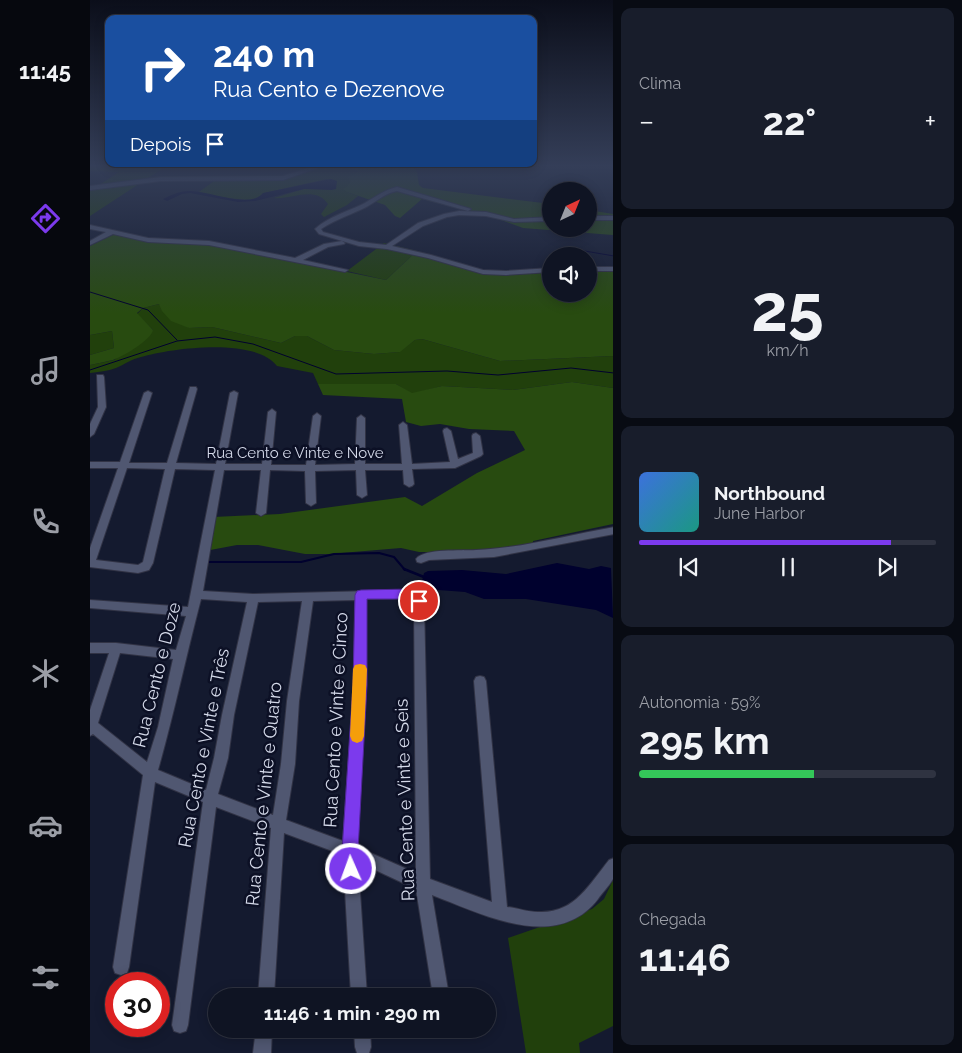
<!DOCTYPE html>
<html lang="pt">
<meta charset="utf-8">
<style>
:root{--surface:#0f1423;--page:#181d2b;--text:#f1f3f6;--muted:#9b9ea6;--line:#2f3341;--accent:#7c3aed}
body{margin:0;font-family:Raleway,sans-serif;background:var(--page);color:var(--text);height:100vh;display:flex;flex-direction:column;font-size:19px;white-space:nowrap}
*{box-sizing:border-box;margin:0}
p{font-size:16px;color:var(--muted)}
.icon{flex:none;width:28px;height:28px;fill:none;stroke:currentColor;stroke-width:2;stroke-linecap:round;stroke-linejoin:round}
.map{position:relative;flex:1;overflow:hidden}
.side{display:flex;flex-direction:column;gap:8px;padding:8px;background:#080b13;width:349px}
.side>*{flex:none}
.guide{position:absolute;left:15px;top:15px;width:432px;height:152px;border-radius:10px;box-shadow:0 2px 12px #0003,0 0 0 1px var(--line);background:#1a4fa0;color:#fff;overflow:hidden}
.needle{width:32px;rotate:43deg}
.controls{position:absolute;left:452px;top:182px;display:grid;gap:10px}
.controls a{display:grid;place-items:center;width:55px;height:55px;border-radius:50%;background:var(--surface);box-shadow:0 2px 12px #0003,0 0 0 1px var(--line);font-size:25px}
.speed{position:absolute;left:15px;top:972px;display:flex;gap:10px;font-size:25px;font-weight:700;text-align:center}
.speed>*{display:grid;place-content:center;width:65px;height:65px;border-radius:50%;background:var(--surface);box-shadow:0 2px 12px #0003,0 0 0 1px var(--line);line-height:1}
.speed .limit{border:8px solid #d22;background:#fff;color:#111}
.pin{position:absolute;display:grid;place-items:center;width:42px;height:42px;color:#fff;margin:-21px;border:2px solid #fff;border-radius:50%;box-shadow:0 1px 5px #0007}
.me{position:absolute;width:55px;margin:-28px;rotate:358deg;stroke-linejoin:round;filter:drop-shadow(0 0 4px #0008)}
.turn{display:flex;align-items:center;gap:18px;height:105px;padding:0 25px;font-size:22px}
.turn .icon{width:65px;height:65px;stroke-width:2.5}
.turn b{display:block;font-size:35px;line-height:42px}
.then{display:flex;align-items:center;height:48px;padding:0 25px;background:#0003;gap:10px;font-size:19px}
.big{font-size:38px;font-weight:700;line-height:1.1}
.side .widget{flex:1;display:flex;flex-direction:column;justify-content:center;gap:8px;min-width:0;padding:0 18px;border-radius:10px;background:var(--page)}
.side .dial{align-items:center;gap:0}
.dial b{font-size:65px;line-height:1}
.song{display:flex;align-items:center;gap:15px}
.cover{width:60px;height:60px;border-radius:8px;background:linear-gradient(135deg,hsl(220 70% 55%),hsl(170 70% 35%))}
.played{height:5px;border-radius:2px;background:linear-gradient(90deg,var(--accent) 85%,var(--line) 85%)}
.keys{display:flex;justify-content:space-around;direction:ltr}
.heat{display:flex;justify-content:space-between;align-items:center;font-size:28px;direction:ltr}
.charge{height:8px;border-radius:4px;background:linear-gradient(90deg,#34c759 59%,var(--line) 0)}
.trip{position:absolute;left:118px;top:988px;width:288px;height:50px;border-radius:25px;background:var(--surface);box-shadow:0 2px 12px #0003,0 0 0 1px var(--line);font-weight:700;line-height:50px;text-align:center}
main{display:flex;flex:1;min-height:0}
.dock{display:flex;flex-direction:column;width:90px;justify-content:space-around;align-items:center;background:#06080e;color:var(--muted)}
.dock .icon{width:35px;height:35px}
.dock .selected{color:var(--accent)}
.dock b{font-size:22px;color:var(--text)}
.map>svg:first-child{display:block}
.green{fill:#21400c}
.forest{fill:#284b10}
.water{fill:#00012e}
.lines{fill:none;stroke-linecap:round;stroke-linejoin:round}
.stream-far2{stroke:#00012e;stroke-width:1}
.stream-far1{stroke:#00012e;stroke-width:2}
.stream{stroke:#00012e;stroke-width:2.5}
.minor-casing{stroke:#313345;stroke-width:2}
.minor{fill:#505771;fill-rule:evenodd}
.route{fill:#7c3aed;stroke:#51269a}
.slow{fill:#f59e0b}
.labels{text-anchor:middle;stroke-width:5;stroke-linejoin:round;paint-order:stroke}
.street-label{font-size:15px;fill:#d4d9e9;stroke:#0c1025}
.near-street-label{font-size:18px;fill:#d4d9e9;stroke:#0c1025}
</style>
<main>
<nav class="dock">
<b>11:45</b>
<svg class="icon selected" aria-label="directions" viewBox="0 0 24 24"><path d="M12 3l9 9-9 9-9-9zM9 14v-3h6M13 9l2 2-2 2"/></svg>
<svg class="icon" aria-label="music" viewBox="0 0 24 24"><path d="M9 18V5l10-2v13"/><circle cx="6" cy="18" r="3"/><circle cx="16" cy="16" r="3"/></svg>
<svg class="icon" aria-label="phone" viewBox="0 0 24 24"><path d="M5 4h4l2 5-3 2q2 4 5 5l2-3 5 2v4C11 20 4 13 5 4z"/></svg>
<svg class="icon" aria-label="climate" viewBox="0 0 24 24"><path d="M12 3v18M4 7l16 10M4 17L20 7"/></svg>
<svg class="icon" aria-label="car" viewBox="0 0 24 24"><path d="M5 17H2v-5l4-1 3-4h7l3 4 3 1v5h-3M9 17h6M6 11h13"/><circle cx="7" cy="17" r="2"/><circle cx="17" cy="17" r="2"/></svg>
<svg class="icon" aria-label="filters" viewBox="0 0 24 24"><path d="M4 7h16M4 17h16"/><circle cx="9" cy="7" r="2"/><circle cx="15" cy="17" r="2"/></svg>
</nav>
<div class="map">
<svg width="524" height="1053" viewBox="0 0 524 1053">
<rect width="100%" height="100%" fill="#141a2f"/>
<path class="green" d="M0 165H78L0 216V191L29 172 0 171Z
M226 165H256L268 173 258 177 260 182 257 192 268 196 257 205 234 217 231 214 238 204C225 185 201 200 184 198L214 189H246L237 179 174 193C172 194 170 197 168 198 159 203 119 195 109 192L128 178H201L216 173 224 169Z
M294 243 327 251 296 280 257 271Z
M69 304 99 328 122 327 191 343 205 336H217L244 350 284 354 309 352 325 340 332 339 410 361 524 356 523 388 482 382 423 390 352 386 322 394 306 384H228L223 373 187 366C165 337 82 348 51 357 42 359 35 364 26 368 18 371 8 372 0 373V365L24 360 63 330 47 314 53 308Z
M22 331 24 348 0 355V335Z
M523 880V1026L489 1043 490 1053H436L418 938 502 909 514 899Z"/>
<path class="forest" d="M256 165H322L327 172 329 185 333 188 461 204V229H499V210L523 214V235L433 228 411 220 332 199 310 218 305 216 295 205 257 192 253 189 257 187 260 182 258 177 268 172Z
M25 234 61 241 120 244 296 280 327 251 365 262 392 272 461 269V294H499V267H523V356L410 361 332 339 325 340 310 352 284 354 244 350 217 336H205L191 343 122 327 99 328 81 321 72 311 69 304 53 308 47 313 63 330C61 340 34 356 23 360 16 362 8 363 0 365V355L24 348 22 331 0 335V246Z
M482 382 523 388V524L443 541V545L380 552H329L311 548 239 554H215L168 545H147L115 551 123 517 190 514 315 497 332 506 387 473 435 450 424 431 379 429 350 424 331 426 316 422 312 399 233 395 228 384H306L322 393 352 386 423 390Z"/>
<path class="water" d="M241 179 247 181 246 189 242 190 214 189 165 201 148 202 100 193 92 194 77 201 73 199C82 195 89 191 99 191 119 190 159 210 173 193Z
M467 563 499 569 511 566 521 568 523 618 506 610 436 599H394L375 592 335 589 332 581 334 573 338 571 372 570 416 574Z"/>
<g class="lines">
<path class="stream-far2" d="M483 249 524 256
M0 292 58 310 87 340
M0 370 87 341 125 337 163 344 246 374 357 371 408 375 481 368 524 373"/>
<path class="stream-far1" d="M119 562H211L244 554 289 553 304 557 315 570"/>
<path class="stream" d="M314 569 334 577"/>
<g class="minor-casing">
<path id="minor" d="M228 165H236L193 180 71 181 0 190V186L71 177 193 176Z
M307 187 381 209 378 211 307 191C296 193 288 200 278 206 263 214 246 219 231 229L233 232 269 242 296 245 328 223 354 214 369 211 396 212 424 219 461 217V221L424 222 396 216 369 215 357 217 333 226 302 246 341 255 393 270 416 271 461 268V272L416 275 393 274 338 258 297 249 269 246 229 234 225 229C238 217 256 212 271 205 283 199 293 190 307 187Z
M499 216H524V220H499Z
M0 225 58 238 119 241 205 258 234 244 252 241 255 243 254 244 238 247 213 260 258 270 255 272 119 245 58 242 23 234 0 245V241L16 232 0 229Z
M499 267H524V271H499Z
M7 375H13L14 377 16 407 4 434 0 437V424L8 407Z
M100 387H106L107 389 86 463 126 464 140 393 144 391 148 393 135 464H172L178 412 182 409 186 412 181 465H216L223 416 227 413 231 416 225 465 265 464 267 418 271 415 275 418V464H312L309 425 313 422 317 425 322 464 360 462 353 431 354 429 357 428 361 431 368 459 383 453 382 436 383 434 386 433 390 436 393 454 391 456 365 468 322 469 324 484 322 486 319 487 314 484 313 470H275L277 495 272 498 267 495 266 470 225 471 226 503 221 506 216 503 215 471 180 470 176 513 171 516 166 513 171 470H134L113 591 163 594 320 590 324 591 334 601 340 879 402 902 384 681 386 677 390 676 394 677 396 681 417 907C427 908 438 912 448 912 484 914 499 885 519 860L524 858C524 864 524 872 524 877 521 884 512 893 508 899 467 953 392 914 342 895L359 996H343L326 889 268 862 277 996H261L253 855 194 833 184 996H168L181 828 126 807 98 1025 96 1031 90 1033 84 1031 82 1025 113 802 65 782 39 967 37 973 31 975 25 973 23 967 53 775 3 734 0 736V710L19 653H0V643H26L86 650 96 616 0 608V600L98 607 125 470 85 469 63 563 59 570 48 573 0 567V548L28 468H0V462H30L54 393 58 391 62 393 39 463H77ZM37 468 75 469 53 562 48 565 6 560ZM318 598 324 603 326 873 267 847 276 685V599ZM111 599 157 602 132 715 124 758 116 790 68 770C84 714 96 656 111 599ZM265 600 264 685 253 841 196 820 205 764 209 701 223 601ZM212 601 197 701 191 764 183 815 128 794 138 758 144 715 168 602ZM30 653 83 659 68 727 57 762 8 723Z
M524 527V534L404 557 339 560 331 563 327 562 326 559C334 548 372 551 386 550 432 548 478 535 524 527Z
M166 1029H182L181 1053H163Z
M264 1029H280L281 1047 279 1053H267L265 1047Z"/>
</g>
<use href="#minor" class="minor"/>
</g>
<linearGradient id="sky" x2="0" y2="1"><stop stop-color="#0b0e1a"/><stop offset="0.53" stop-color="#343e58"/><stop offset="1" stop-color="#343e58" stop-opacity="0"/></linearGradient>
<rect width="524" height="313" fill="url(#sky)"/>
<path class="route" d="M320 589 325 591 335 601 333 604H324L318 599H277V685L268 851 269 869 267 875 261 877 255 875 253 869 252 851 263 685 265 595 267 591 271 590Z"/>
<path class="slow" d="M270 664 275 665 277 669 274 736 272 741 267 743 262 741 260 736 263 669 265 665Z"/>
<g class="labels">
<g class="street-label">
<text x="205" y="458">Rua Cento e Vinte e Nove</text>
</g>
<g class="near-street-label">
<text transform="translate(67 675) rotate(-76)" y="6">Rua Cento e Doze</text>
<text transform="translate(246 720) rotate(-87)" y="6">Rua Cento e Vinte e Cinco</text>
<text transform="translate(114 748) rotate(-79)" y="6">Rua Cento e Vinte e Três</text>
<text transform="translate(174 794) rotate(-84)" y="6">Rua Cento e Vinte e Quatro</text>
<text transform="translate(315 800) rotate(-92)" y="6">Rua Cento e Vinte e Seis</text>
</g>
</g>
</svg>
<div class="controls">
<a><svg class="needle" viewBox="-14 -14 28 28"><path d="M0-13l5 13h-10z" fill="#e53935"/><path d="M0 13l5-13h-10z" fill="#9b9ea6"/></svg></a>
<a><svg class="icon" aria-label="sound" viewBox="0 0 24 24"><path d="M4 9h4l5-4v14l-5-4H4zM17 9q2 3 0 6"/></svg></a>
</div>
<div class="speed"><div class="limit">30</div></div>
<div class="pin" style="left:329px;top:601px;background:#d93025"><svg class="icon" aria-label="arrive" viewBox="0 0 24 24"><path d="M6 21V4h12l-3 4 3 4H6"/></svg></div>
<svg class="me" style="left:261px;top:869px" viewBox="-20 -20 40 40"><circle r="17" fill="#7c3aed" stroke="#fff" stroke-width="3"/><path d="M0-11L8 9 0 5-8 9z" fill="#fff"/></svg>
<div class="trip">11:46 · 1 min · 290 m</div>
<div class="guide">
<div class="turn"><svg class="icon" aria-label="right" viewBox="0 0 24 24"><path d="M7 20v-9h11M14 6l5 5-5 5"/></svg><div><b>240 m</b>Rua Cento e Dezenove</div></div>
<div class="then">Depois<svg class="icon" aria-label="arrive" viewBox="0 0 24 24"><path d="M6 21V4h12l-3 4 3 4H6"/></svg></div>
</div>
</div>
<section class="side">
<div class="widget"><p>Clima</p>
<div class="heat"><a>−</a><b class="big">22°</b><a>+</a></div>
</div>
<div class="widget dial"><b>25</b><p>km/h</p></div>
<div class="widget">
<div class="song"><i class="cover"></i><div><b>Northbound</b><p>June Harbor</p></div></div>
<div class="played"></div>
<div class="keys"><svg class="icon" aria-label="previous" viewBox="0 0 24 24"><path d="M18 5L8 12l10 7zM5 5v14"/></svg><svg class="icon" aria-label="pause" viewBox="0 0 24 24"><path d="M8 5v14M16 5v14"/></svg><svg class="icon" aria-label="next" viewBox="0 0 24 24"><path d="M6 5l10 7-10 7zM19 5v14"/></svg></div>
</div>
<div class="widget"><p>Autonomia · 59%</p><b class="big">295 km</b><div class="charge"></div></div>
<div class="widget"><p>Chegada</p><b class="big">11:46</b></div>
</section>
</main>
